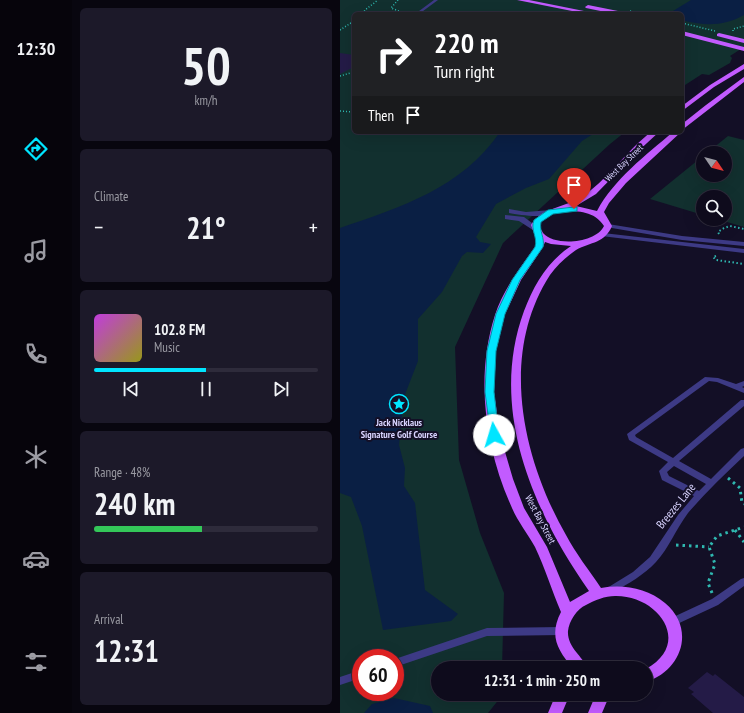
<!DOCTYPE html>
<meta charset="utf-8">
<style>
:root{--surface:#0e0b1c;--page:#1c1929;--text:#f1f3f6;--muted:#9b9ba3;--line:#2e2b3b;--accent:#00e5ff}
body{margin:0;font-family:"PT Sans Narrow",sans-serif;background:var(--page);color:var(--text);height:100vh;display:flex;flex-direction:column;font-size:15px;white-space:nowrap}
*{box-sizing:border-box;margin:0}
p{font-size:13px;color:var(--muted)}
.icon{flex:none;width:22px;height:22px;fill:none;stroke:currentColor;stroke-width:2;stroke-linecap:round;stroke-linejoin:round}
.map{position:relative;flex:1;overflow:hidden}
.drawer{display:flex;flex-direction:column;gap:8px;padding:8px;background:#08060f;width:268px}
.drawer>*{flex:none}
.guide{position:absolute;left:12px;top:12px;width:332px;height:122px;border-radius:6px;box-shadow:0 4px 16px #0002,0 0 0 1px var(--line);background:#202124;color:#fff;overflow:hidden}
.needle{width:26px;rotate:125deg}
.buttons{position:absolute;left:356px;top:146px;display:grid;gap:8px}
.buttons a{display:grid;place-items:center;width:36px;height:36px;border-radius:50%;background:var(--surface);box-shadow:0 4px 16px #0002,0 0 0 1px var(--line);font-size:20px}
.speed{position:absolute;left:12px;top:649px;display:flex;gap:8px;font-size:20px;font-weight:700;text-align:center}
.speed>*{display:grid;place-content:center;width:52px;height:52px;border-radius:50%;background:var(--surface);box-shadow:0 4px 16px #0002,0 0 0 1px var(--line);line-height:1}
.speed .limit{border:6px solid #d22;background:#fff;color:#111}
.pin{position:absolute;display:grid;place-items:center;width:34px;height:34px;color:#fff;margin:-41px -17px;border-radius:50% 50% 50% 0;rotate:-45deg;box-shadow:0 0 4px #0007}
.pin .icon{rotate:45deg}
.me{position:absolute;width:44px;margin:-22px;rotate:354deg;stroke-linejoin:round;filter:drop-shadow(0 0 3px #0008)}
.turn{display:flex;align-items:center;gap:14px;height:84px;padding:0 16px;font-size:18px}
.turn .icon{width:52px;height:52px;stroke-width:2.5}
.turn b{display:block;font-size:28px;line-height:34px}
.then{display:flex;align-items:center;height:38px;padding:0 16px;background:#0003;gap:8px;font-size:15px}
.big{font-size:30px;font-weight:800;line-height:1.1}
.drawer .tile{flex:1;display:flex;flex-direction:column;justify-content:center;gap:6px;min-width:0;padding:0 14px;border-radius:6px;background:var(--page)}
.drawer .dial{align-items:center;gap:0}
.dial b{font-size:52px;line-height:1}
.song{display:flex;align-items:center;gap:12px}
.cover{width:48px;height:48px;border-radius:6px;background:linear-gradient(135deg,hsl(290 70% 55%),hsl(60 70% 35%))}
.played{height:4px;border-radius:2px;background:linear-gradient(90deg,var(--accent) 50%,var(--line) 50%)}
.keys{display:flex;justify-content:space-around;direction:ltr}
.heat{display:flex;justify-content:space-between;align-items:center;font-size:22px;direction:ltr}
.charge{height:6px;border-radius:3px;background:linear-gradient(90deg,#34c759 48%,var(--line) 0)}
.trip{position:absolute;left:91px;top:661px;width:222px;height:40px;border-radius:20px;background:var(--surface);box-shadow:0 4px 16px #0002,0 0 0 1px var(--line);font-weight:800;line-height:40px;text-align:center}
main{display:flex;flex:1;min-height:0}
.dock{display:flex;flex-direction:column;width:72px;justify-content:space-around;align-items:center;background:#06040b;color:var(--muted)}
.dock .icon{width:28px;height:28px}
.dock .selected{color:var(--accent)}
.dock b{font-size:18px;color:var(--text)}
.map>svg:first-child{display:block}
.green{fill:#12302f;fill-rule:evenodd}
.water{fill:#0a1f44}
.building{fill:#241b47}
.lines{fill:none;stroke-linecap:round;stroke-linejoin:round}
.path-far2{stroke:#2fb8b0;stroke-width:1.5;stroke-dasharray:1 2;stroke-linecap:butt}
.path-far1{stroke:#2fb8b0;stroke-width:2;stroke-dasharray:1.5 2.5;stroke-linecap:butt}
.path{stroke:#2fb8b0;stroke-width:3;stroke-dasharray:2.5 4;stroke-linecap:butt}
.service{fill:#3d3a85;fill-rule:evenodd}
.minor{fill:#3d3a85;fill-rule:evenodd}
.primary{fill:#c25bff;fill-rule:evenodd}
.route{fill:#00e5ff;stroke:#0095a6}
.labels{text-anchor:middle;stroke-width:4;stroke-linejoin:round;paint-order:stroke}
.far-street-label{font-size:9px;fill:#d9d4ff;stroke:#130f26}
.poi-label{font-size:10px;font-weight:bold;fill:#d9d4ff;stroke:#130f26}
.street-label{font-size:10px;fill:#d9d4ff;stroke:#130f26}
.near-street-label{font-size:12px;fill:#d9d4ff;stroke:#130f26}
</style>
<main>
<nav class="dock">
<b>12:30</b>
<svg class="icon selected" aria-label="directions" viewBox="0 0 24 24"><path d="M12 3l9 9-9 9-9-9zM9 14v-3h6M13 9l2 2-2 2"/></svg>
<svg class="icon" aria-label="music" viewBox="0 0 24 24"><path d="M9 18V5l10-2v13"/><circle cx="6" cy="18" r="3"/><circle cx="16" cy="16" r="3"/></svg>
<svg class="icon" aria-label="phone" viewBox="0 0 24 24"><path d="M5 4h4l2 5-3 2q2 4 5 5l2-3 5 2v4C11 20 4 13 5 4z"/></svg>
<svg class="icon" aria-label="climate" viewBox="0 0 24 24"><path d="M12 3v18M4 7l16 10M4 17L20 7"/></svg>
<svg class="icon" aria-label="car" viewBox="0 0 24 24"><path d="M5 17H2v-5l4-1 3-4h7l3 4 3 1v5h-3M9 17h6M6 11h13"/><circle cx="7" cy="17" r="2"/><circle cx="17" cy="17" r="2"/></svg>
<svg class="icon" aria-label="filters" viewBox="0 0 24 24"><path d="M4 7h16M4 17h16"/><circle cx="9" cy="7" r="2"/><circle cx="15" cy="17" r="2"/></svg>
</nav>
<section class="drawer">
<div class="tile dial"><b>50</b><p>km/h</p></div>
<div class="tile"><p>Climate</p>
<div class="heat"><a>−</a><b class="big">21°</b><a>+</a></div>
</div>
<div class="tile">
<div class="song"><i class="cover"></i><div><b>102.8 FM</b><p>Music</p></div></div>
<div class="played"></div>
<div class="keys"><svg class="icon" aria-label="previous" viewBox="0 0 24 24"><path d="M18 5L8 12l10 7zM5 5v14"/></svg><svg class="icon" aria-label="pause" viewBox="0 0 24 24"><path d="M8 5v14M16 5v14"/></svg><svg class="icon" aria-label="next" viewBox="0 0 24 24"><path d="M6 5l10 7-10 7zM19 5v14"/></svg></div>
</div>
<div class="tile"><p>Range · 48%</p><b class="big">240 km</b><div class="charge"></div></div>
<div class="tile"><p>Arrival</p><b class="big">12:31</b></div>
</section>
<div class="map">
<svg width="404" height="713" viewBox="0 0 404 713">
<rect width="100%" height="100%" fill="#130f26"/>
<path class="green" d="M0 0H404V47L390 56 392 58 390 63 369 75 362 74 342 87V14H14V132H285L270 144 163 243 115 347 119 460 140 533 164 593 162 668H98V694H161L160 698 148 713H0ZM21 658H55V692H21Z
M388 136 404 140V227L377 219H385V197H363V215L310 199 363 156V175H385V153H367Z"/>
<path class="water" d="M351 0H404V15C385 26 366 26 345 21L342 20V14H334L333 11Z
M160 132H256L242 141 209 179 186 188 156 204 136 237 140 242 151 244 143 253 127 252 122 256 102 292 78 319V361L64 397 59 445 65 468 64 486 75 503 85 590 118 614 111 621 43 630 22 526 11 497 0 493V228C61 207 122 188 160 132Z
M54 698 90 706 93 713H24L32 704Z"/>
<path class="building" d="M0 53 14 55V67L0 74Z
M367 672 373 676 375 674 404 697V713H373L351 694 354 692 348 688Z"/>
<g class="lines">
<path class="path-far2" d="M58 0 51 8 64 13H70
M290 11 302 14
M23 14 25 10 38 0
M342 23 375 31
M0 30 14 21
M393 31V29L404 26
M0 76 14 72
M0 111 14 112"/>
<path class="path-far1" d="M379 234 378 232 384 228 390 226 404 229
M376 256 373 257 376 260 404 264"/>
<path class="path" d="M388 478 400 488 402 503 404 504
M395 530 404 542
M336 545 369 547
M372 593 368 583 375 564 369 547 377 536 404 527"/>
<path class="service" d="M94 0H98L79 14H75Z
M268 224 342 236 404 242V246L342 240 266 227V225Z
M263 233 404 249V253L261 236 260 235Z
M365 377 378 378 396 384 404 381V386L402 387 404 388V393L377 382 369 381 295 435 296 437 333 458 401 400H404V406L339 461 371 479 401 449 404 448V456C385 474 365 493 348 513 336 529 329 548 316 562 304 575 288 584 273 592L270 593 267 592 265 590 267 588 293 572 310 557 338 515 354 496 322 480 319 471 328 462 289 440 287 434ZM334 466 366 484 359 491 329 476 327 472Z
M404 578V586L378 605 335 625 332 626 329 625 327 622 329 619 372 599 401 579Z
M222 627 225 628 227 631 225 634 222 635 147 636 55 667V659L147 628Z
M21 670V678L0 685V677Z"/>
<path class="minor" d="M169 209 186 212 211 210 215 212C206 219 180 215 169 213Z
M165 215 184 217 200 229 196 232 179 221 165 219Z"/>
<path class="primary" d="M177 0H189L259 14H247Z
M248 5 283 12 286 14H275L246 8 245 7Z
M342 31 404 47V51L342 35Z
M379 33 404 39V43L377 36V34Z
M404 64V69L374 87 342 111V106L370 85Z
M404 77V82L342 130V124L366 105Z
M311 132H319L295 154 256 194 236 206 257 211C274 179 306 155 333 132H341L286 183 269 203 264 212 272 226C265 243 251 242 236 250 226 257 217 265 210 275 159 354 182 458 226 535 236 554 249 570 261 588 283 584 307 588 325 603 356 629 342 670 306 682V669C353 643 318 595 275 596 265 596 255 600 246 605 237 609 229 621 228 631 227 647 242 656 248 668H233C217 650 209 635 221 612 212 591 205 568 195 547 188 534 178 522 172 508 145 449 135 377 155 315 163 290 180 268 195 247L197 241 191 225C202 207 224 208 241 197 266 182 286 151 311 132ZM223 211C239 211 254 211 264 226 256 243 215 247 203 233 202 231 200 228 199 225 205 216 213 213 223 211ZM205 242 211 244 231 246C207 262 194 285 184 311 148 409 193 511 249 591L230 602 207 547 184 508 173 479 160 435 154 392 156 351 165 314 181 280 203 247Z
M216 694H230L222 713H208Z
M256 694H270L262 713H248Z"/>
</g>
<path class="route" d="M234 207H237V211L213 214 201 222C199 231 205 238 203 247L180 280 165 314 156 351 154 392 159 435 158 437H151L145 392 147 351 156 314 172 280 195 247C198 237 190 230 194 220L208 210Z"/>
<defs>
<g id="sight-ring" transform="scale(1)"><circle r="9.5" fill="#130f26" stroke="#00e5ff" stroke-width="1.5"/><path d="M0-6L1.8-2.2L6-1.7L2.9 1.2L3.7 5.4L0 3.3L-3.7 5.4L-2.9 1.2L-6-1.7L-1.8-2.2Z" fill="#00e5ff"/></g>
</defs>
<g fill-rule="evenodd">
<use href="#sight-ring" x="59" y="404"/>
</g>
<g class="labels">
<g class="far-street-label">
<text transform="translate(284 163) rotate(-44)" y="3">West Bay Street</text>
</g>
<g class="poi-label">
<text x="59" y="426">Jack Nicklaus<tspan x="59" dy="12">Signature Golf Course</tspan></text>
</g>
<g class="street-label">
<text transform="translate(201 519) rotate(62)" y="4">West Bay Street</text>
</g>
<g class="near-street-label">
<text transform="translate(336 506) rotate(-51)" y="4">Breezes Lane</text>
</g>
</g>
</svg>
<div class="buttons">
<a><svg class="needle" viewBox="-14 -14 28 28"><path d="M0-13l5 13h-10z" fill="#e53935"/><path d="M0 13l5-13h-10z" fill="#9b9ba3"/></svg></a>
<a><svg class="icon" aria-label="search" viewBox="0 0 24 24"><circle cx="10" cy="10" r="6"/><path d="M15 15l6 6"/></svg></a>
</div>
<div class="speed"><div class="limit">60</div></div>
<div class="pin" style="left:234px;top:209px;background:#d93025"><svg class="icon" aria-label="arrive" viewBox="0 0 24 24"><path d="M6 21V4h12l-3 4 3 4H6"/></svg></div>
<svg class="me" style="left:154px;top:435px" viewBox="-20 -20 40 40"><circle r="19" fill="#fff"/><path d="M0-13L10 11 0 6-10 11z" fill="#00e5ff"/></svg>
<div class="trip">12:31 · 1 min · 250 m</div>
<div class="guide">
<div class="turn"><svg class="icon" aria-label="right" viewBox="0 0 24 24"><path d="M7 20v-9h11M14 6l5 5-5 5"/></svg><div><b>220 m</b>Turn right</div></div>
<div class="then">Then<svg class="icon" aria-label="arrive" viewBox="0 0 24 24"><path d="M6 21V4h12l-3 4 3 4H6"/></svg></div>
</div>
</div>
</main>
